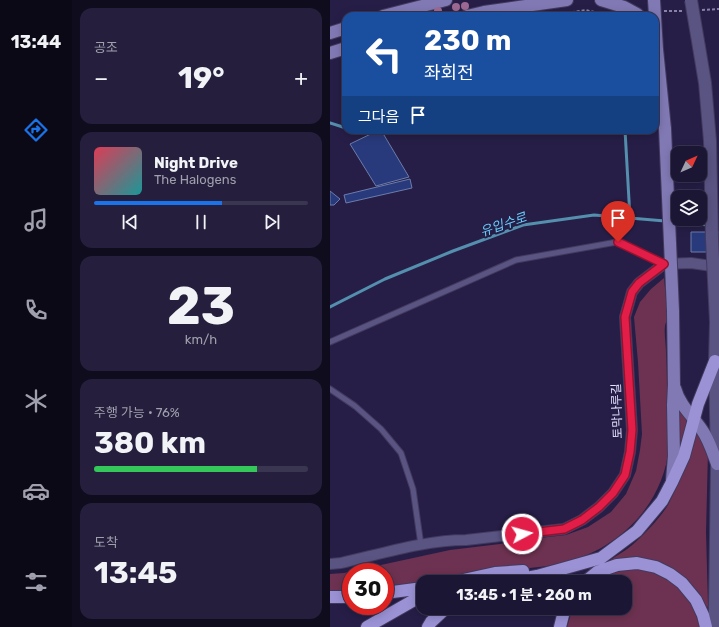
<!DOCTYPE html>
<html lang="ko">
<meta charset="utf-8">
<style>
:root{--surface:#1c1635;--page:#251f3d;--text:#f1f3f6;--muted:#a09fad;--line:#3a3550;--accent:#1a73e8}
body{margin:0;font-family:Rubik,"Noto Sans KR",sans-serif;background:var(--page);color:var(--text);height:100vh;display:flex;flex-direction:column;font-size:15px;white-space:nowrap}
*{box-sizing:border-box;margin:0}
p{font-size:13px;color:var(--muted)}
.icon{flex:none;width:22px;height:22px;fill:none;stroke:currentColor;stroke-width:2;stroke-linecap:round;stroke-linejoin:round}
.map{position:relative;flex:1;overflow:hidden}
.side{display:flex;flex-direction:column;gap:8px;padding:8px;background:#0f0c1d;width:258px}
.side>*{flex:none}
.top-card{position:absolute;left:12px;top:12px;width:317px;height:122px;border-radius:12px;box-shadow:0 2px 10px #0003,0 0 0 1px var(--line);background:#1a4fa0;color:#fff;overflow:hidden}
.needle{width:26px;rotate:46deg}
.fabs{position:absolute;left:341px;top:146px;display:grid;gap:8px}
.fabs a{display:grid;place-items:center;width:36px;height:36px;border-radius:8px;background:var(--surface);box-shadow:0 2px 10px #0003,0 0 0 1px var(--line);font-size:20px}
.speed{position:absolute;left:12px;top:563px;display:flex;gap:8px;font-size:20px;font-weight:700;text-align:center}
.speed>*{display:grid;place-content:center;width:52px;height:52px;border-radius:50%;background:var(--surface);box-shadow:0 2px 10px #0003,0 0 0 1px var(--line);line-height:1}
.speed .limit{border:6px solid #d22;background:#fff;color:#111}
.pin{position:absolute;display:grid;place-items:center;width:34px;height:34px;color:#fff;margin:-41px -17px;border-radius:50% 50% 50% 0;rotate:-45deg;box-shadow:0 0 4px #0007}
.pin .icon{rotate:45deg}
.me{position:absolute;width:44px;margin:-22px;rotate:84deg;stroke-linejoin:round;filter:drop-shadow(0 0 3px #0008)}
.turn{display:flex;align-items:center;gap:14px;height:84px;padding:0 16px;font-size:18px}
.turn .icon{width:52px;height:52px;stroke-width:2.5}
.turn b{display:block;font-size:28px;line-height:34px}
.then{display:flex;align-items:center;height:38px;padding:0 16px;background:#0003;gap:8px;font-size:15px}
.big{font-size:30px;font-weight:700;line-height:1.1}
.side .card{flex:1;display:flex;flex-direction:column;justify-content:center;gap:6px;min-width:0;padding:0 14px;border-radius:12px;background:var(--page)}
.side .dial{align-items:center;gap:0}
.dial b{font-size:52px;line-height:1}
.song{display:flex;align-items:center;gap:12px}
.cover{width:48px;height:48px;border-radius:6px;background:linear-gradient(135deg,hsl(350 70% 55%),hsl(180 70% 35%))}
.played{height:4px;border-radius:2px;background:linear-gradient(90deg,var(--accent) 60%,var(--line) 60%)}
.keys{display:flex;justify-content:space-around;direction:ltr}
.heat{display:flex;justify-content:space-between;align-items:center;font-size:22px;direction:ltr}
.charge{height:6px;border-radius:3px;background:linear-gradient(90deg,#34c759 76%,var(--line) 0)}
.trip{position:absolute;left:86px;top:575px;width:216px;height:40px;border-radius:12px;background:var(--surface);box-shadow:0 2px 10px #0003,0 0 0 1px var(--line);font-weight:700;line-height:40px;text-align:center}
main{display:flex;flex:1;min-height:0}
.dock{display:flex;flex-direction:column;width:72px;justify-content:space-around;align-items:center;background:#0b0915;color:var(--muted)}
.dock .icon{width:28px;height:28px}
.dock .selected{color:var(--accent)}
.dock b{font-size:18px;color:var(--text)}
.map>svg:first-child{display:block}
.green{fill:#6d3251}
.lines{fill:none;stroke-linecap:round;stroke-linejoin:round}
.stream{stroke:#548fae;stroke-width:3}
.building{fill:#293a7c;stroke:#6b7cab}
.lane-casing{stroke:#433a5e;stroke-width:7}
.street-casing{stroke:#433a5e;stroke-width:12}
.secondary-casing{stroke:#433a5e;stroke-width:14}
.primary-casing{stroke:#433a5e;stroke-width:14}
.highway-casing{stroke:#433a5e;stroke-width:14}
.path{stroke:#8883a6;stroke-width:2;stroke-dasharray:3 2;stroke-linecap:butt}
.lane{stroke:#5a5483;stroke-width:5}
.street{stroke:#5a5483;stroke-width:10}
.secondary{stroke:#5a5483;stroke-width:12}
.primary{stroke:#8079b4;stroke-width:12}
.highway{stroke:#9a92d5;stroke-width:12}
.secondary-bridge-casing{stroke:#433a5e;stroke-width:14;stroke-linecap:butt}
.primary-bridge-casing{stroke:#433a5e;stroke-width:14;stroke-linecap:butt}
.secondary-bridge{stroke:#5a5483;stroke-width:12}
.primary-bridge{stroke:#8079b4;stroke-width:12}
.tree{fill:#9d6993}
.route-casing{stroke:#92132f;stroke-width:10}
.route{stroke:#e11d48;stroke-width:7}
.labels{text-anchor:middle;stroke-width:4;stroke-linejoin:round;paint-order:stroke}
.street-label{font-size:12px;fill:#e4e2fe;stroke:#261e47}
.water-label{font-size:13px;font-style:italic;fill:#67cdfa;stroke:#261e47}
</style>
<main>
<nav class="dock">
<b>13:44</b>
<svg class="icon selected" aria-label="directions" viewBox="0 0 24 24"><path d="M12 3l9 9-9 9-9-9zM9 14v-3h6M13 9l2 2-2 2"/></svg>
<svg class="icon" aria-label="music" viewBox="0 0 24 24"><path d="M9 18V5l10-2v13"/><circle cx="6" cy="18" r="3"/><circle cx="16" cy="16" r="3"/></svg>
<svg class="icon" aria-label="phone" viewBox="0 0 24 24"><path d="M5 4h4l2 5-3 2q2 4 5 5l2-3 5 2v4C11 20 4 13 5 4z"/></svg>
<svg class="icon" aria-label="climate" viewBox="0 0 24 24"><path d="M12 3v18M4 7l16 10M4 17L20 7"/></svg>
<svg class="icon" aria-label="car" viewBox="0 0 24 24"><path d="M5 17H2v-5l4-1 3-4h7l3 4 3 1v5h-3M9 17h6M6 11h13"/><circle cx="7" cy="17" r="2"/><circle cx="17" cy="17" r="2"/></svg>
<svg class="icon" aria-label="filters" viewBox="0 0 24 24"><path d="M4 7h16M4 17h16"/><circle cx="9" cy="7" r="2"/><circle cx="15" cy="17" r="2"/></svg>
</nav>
<section class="side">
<div class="card"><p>공조</p>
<div class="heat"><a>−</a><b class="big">19°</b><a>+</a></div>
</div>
<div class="card">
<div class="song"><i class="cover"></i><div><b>Night Drive</b><p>The Halogens</p></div></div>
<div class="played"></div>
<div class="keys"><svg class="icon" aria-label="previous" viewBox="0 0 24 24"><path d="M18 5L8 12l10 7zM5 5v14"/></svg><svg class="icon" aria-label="pause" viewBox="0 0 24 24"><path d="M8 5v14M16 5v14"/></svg><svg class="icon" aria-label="next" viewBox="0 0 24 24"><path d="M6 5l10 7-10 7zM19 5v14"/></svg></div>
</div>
<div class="card dial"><b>23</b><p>km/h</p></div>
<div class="card"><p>주행 가능 · 76%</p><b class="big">380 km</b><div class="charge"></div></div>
<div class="card"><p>도착</p><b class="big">13:45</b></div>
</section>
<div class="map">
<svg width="389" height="627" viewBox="0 0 389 627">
<rect width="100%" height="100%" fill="#261e47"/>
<path class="green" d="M334 278C335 288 336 298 337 308 338 311 339 315 338 317 338 320 335 323 335 326 334 334 336 344 336 353 337 369 337 385 337 401 336 417 340 431 339 447 333 505 290 548 234 563 213 568 190 568 168 571 143 573 118 582 93 582V584L55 591V572H21V594H0V574L14 573 120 550 170 544 209 538 236 535 258 527 281 512 296 494 306 471 310 450 312 434 308 362 304 317 310 302 321 289Z
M348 406 359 421 351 445H348Z
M366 429 378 451 376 532 378 605 377 610 375 604 371 598 355 579 295 558 278 562C285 556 294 552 301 546 313 536 330 518 338 505 351 481 357 454 366 429Z
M303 569H315L341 579 365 606 371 627H237L241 614 243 608H295V582H264C279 574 286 571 303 569Z"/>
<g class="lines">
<path class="stream" d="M0 123 16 128
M295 130 300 218
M341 222 379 225
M0 307 55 279 123 251 193 225 264 215 335 221"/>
</g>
<path class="building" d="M49 130H51L79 177 46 186 20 144Z
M80 179 82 188 16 203 14 195Z
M0 191 10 199 4 205H0Z
M361 232H389V252H361Z"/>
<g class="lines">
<g class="lane-casing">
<path id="lane" d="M0 342 186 260 287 242 334 264
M0 389 25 406 51 429 71 453 83 489 91 545"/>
</g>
<g class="street-casing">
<path id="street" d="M0 564 11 563C51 554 95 540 136 540L234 529 252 520 269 507 283 493 295 475 300 452 302 430 295 317 302 292 309 283 334 264 361 263 389 267"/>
</g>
<g class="secondary-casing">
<path id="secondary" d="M369 47 375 83 380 141
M384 627 385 610 387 464 385 361 386 322"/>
</g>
<g class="primary-casing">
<path id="primary" d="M271 0 294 7 307 14 309 16
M324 0 327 49 335 129
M53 16 116 0
M137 16 154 12 237 0
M0 33 16 28
M0 53 16 48
M345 388C350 406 362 415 372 430 379 440 383 453 387 464
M342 480 344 456 343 405 344 385 343 311"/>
</g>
<g class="highway-casing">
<path id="highway" d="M124 582 165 573 193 571
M168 582 191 579 207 576 271 558 307 531 332 501 342 482 354 456 368 404 385 361
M255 582 267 572 287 565 307 563 326 567 340 574 352 583 366 600 373 615 376 627
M55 593 93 588
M0 597H21
M37 627 93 595
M98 627 101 622 116 608
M230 627 234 611 235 608"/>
</g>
<path class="path" d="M372 10 389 9
M334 11H352
M217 16 256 10 280 16"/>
<use href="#lane" class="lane"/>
<use href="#street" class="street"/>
<use href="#secondary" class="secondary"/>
<use href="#primary" class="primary"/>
<use href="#highway" class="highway"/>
<g class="secondary-bridge-casing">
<path id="secondary-bridge" d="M361 0 369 47
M380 141 382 239 386 322"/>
</g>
<g class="primary-bridge-casing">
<path id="primary-bridge" d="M335 129 343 311"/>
</g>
<use href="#secondary-bridge" class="secondary-bridge"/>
<use href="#primary-bridge" class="primary-bridge"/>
</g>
<g class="tree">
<circle cx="135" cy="6" r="4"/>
<circle cx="126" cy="7" r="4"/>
<circle cx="108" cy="11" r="4"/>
</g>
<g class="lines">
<g class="route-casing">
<path id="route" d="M192 534 234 529 252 520 269 507 283 493 295 475 300 452 302 430 295 317 302 292 309 283 334 264 288 242"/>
</g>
<use href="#route" class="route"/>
</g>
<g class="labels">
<g class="street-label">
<text transform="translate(287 411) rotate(-92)" y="4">토막나루길</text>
</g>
<g class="water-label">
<text transform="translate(173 224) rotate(-19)" y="5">유입수로</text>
</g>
</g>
</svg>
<div class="fabs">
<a><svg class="needle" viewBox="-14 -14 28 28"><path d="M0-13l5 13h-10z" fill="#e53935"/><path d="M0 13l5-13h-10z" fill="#a09fad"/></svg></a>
<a><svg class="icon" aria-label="layers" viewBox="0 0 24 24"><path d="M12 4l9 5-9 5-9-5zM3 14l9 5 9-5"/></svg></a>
</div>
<div class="speed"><div class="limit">30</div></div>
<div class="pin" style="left:288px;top:242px;background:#d93025"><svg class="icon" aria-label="arrive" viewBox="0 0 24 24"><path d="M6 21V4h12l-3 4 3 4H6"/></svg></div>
<svg class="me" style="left:192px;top:534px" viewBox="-20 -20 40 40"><circle r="17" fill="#e11d48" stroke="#fff" stroke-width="3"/><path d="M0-11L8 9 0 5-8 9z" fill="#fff"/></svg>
<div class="trip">13:45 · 1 분 · 260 m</div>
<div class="top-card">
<div class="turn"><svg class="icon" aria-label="left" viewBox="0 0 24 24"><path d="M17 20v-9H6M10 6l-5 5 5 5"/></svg><div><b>230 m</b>좌회전</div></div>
<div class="then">그다음<svg class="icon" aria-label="arrive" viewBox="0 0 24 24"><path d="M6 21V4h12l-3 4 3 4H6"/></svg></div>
</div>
</div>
</main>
